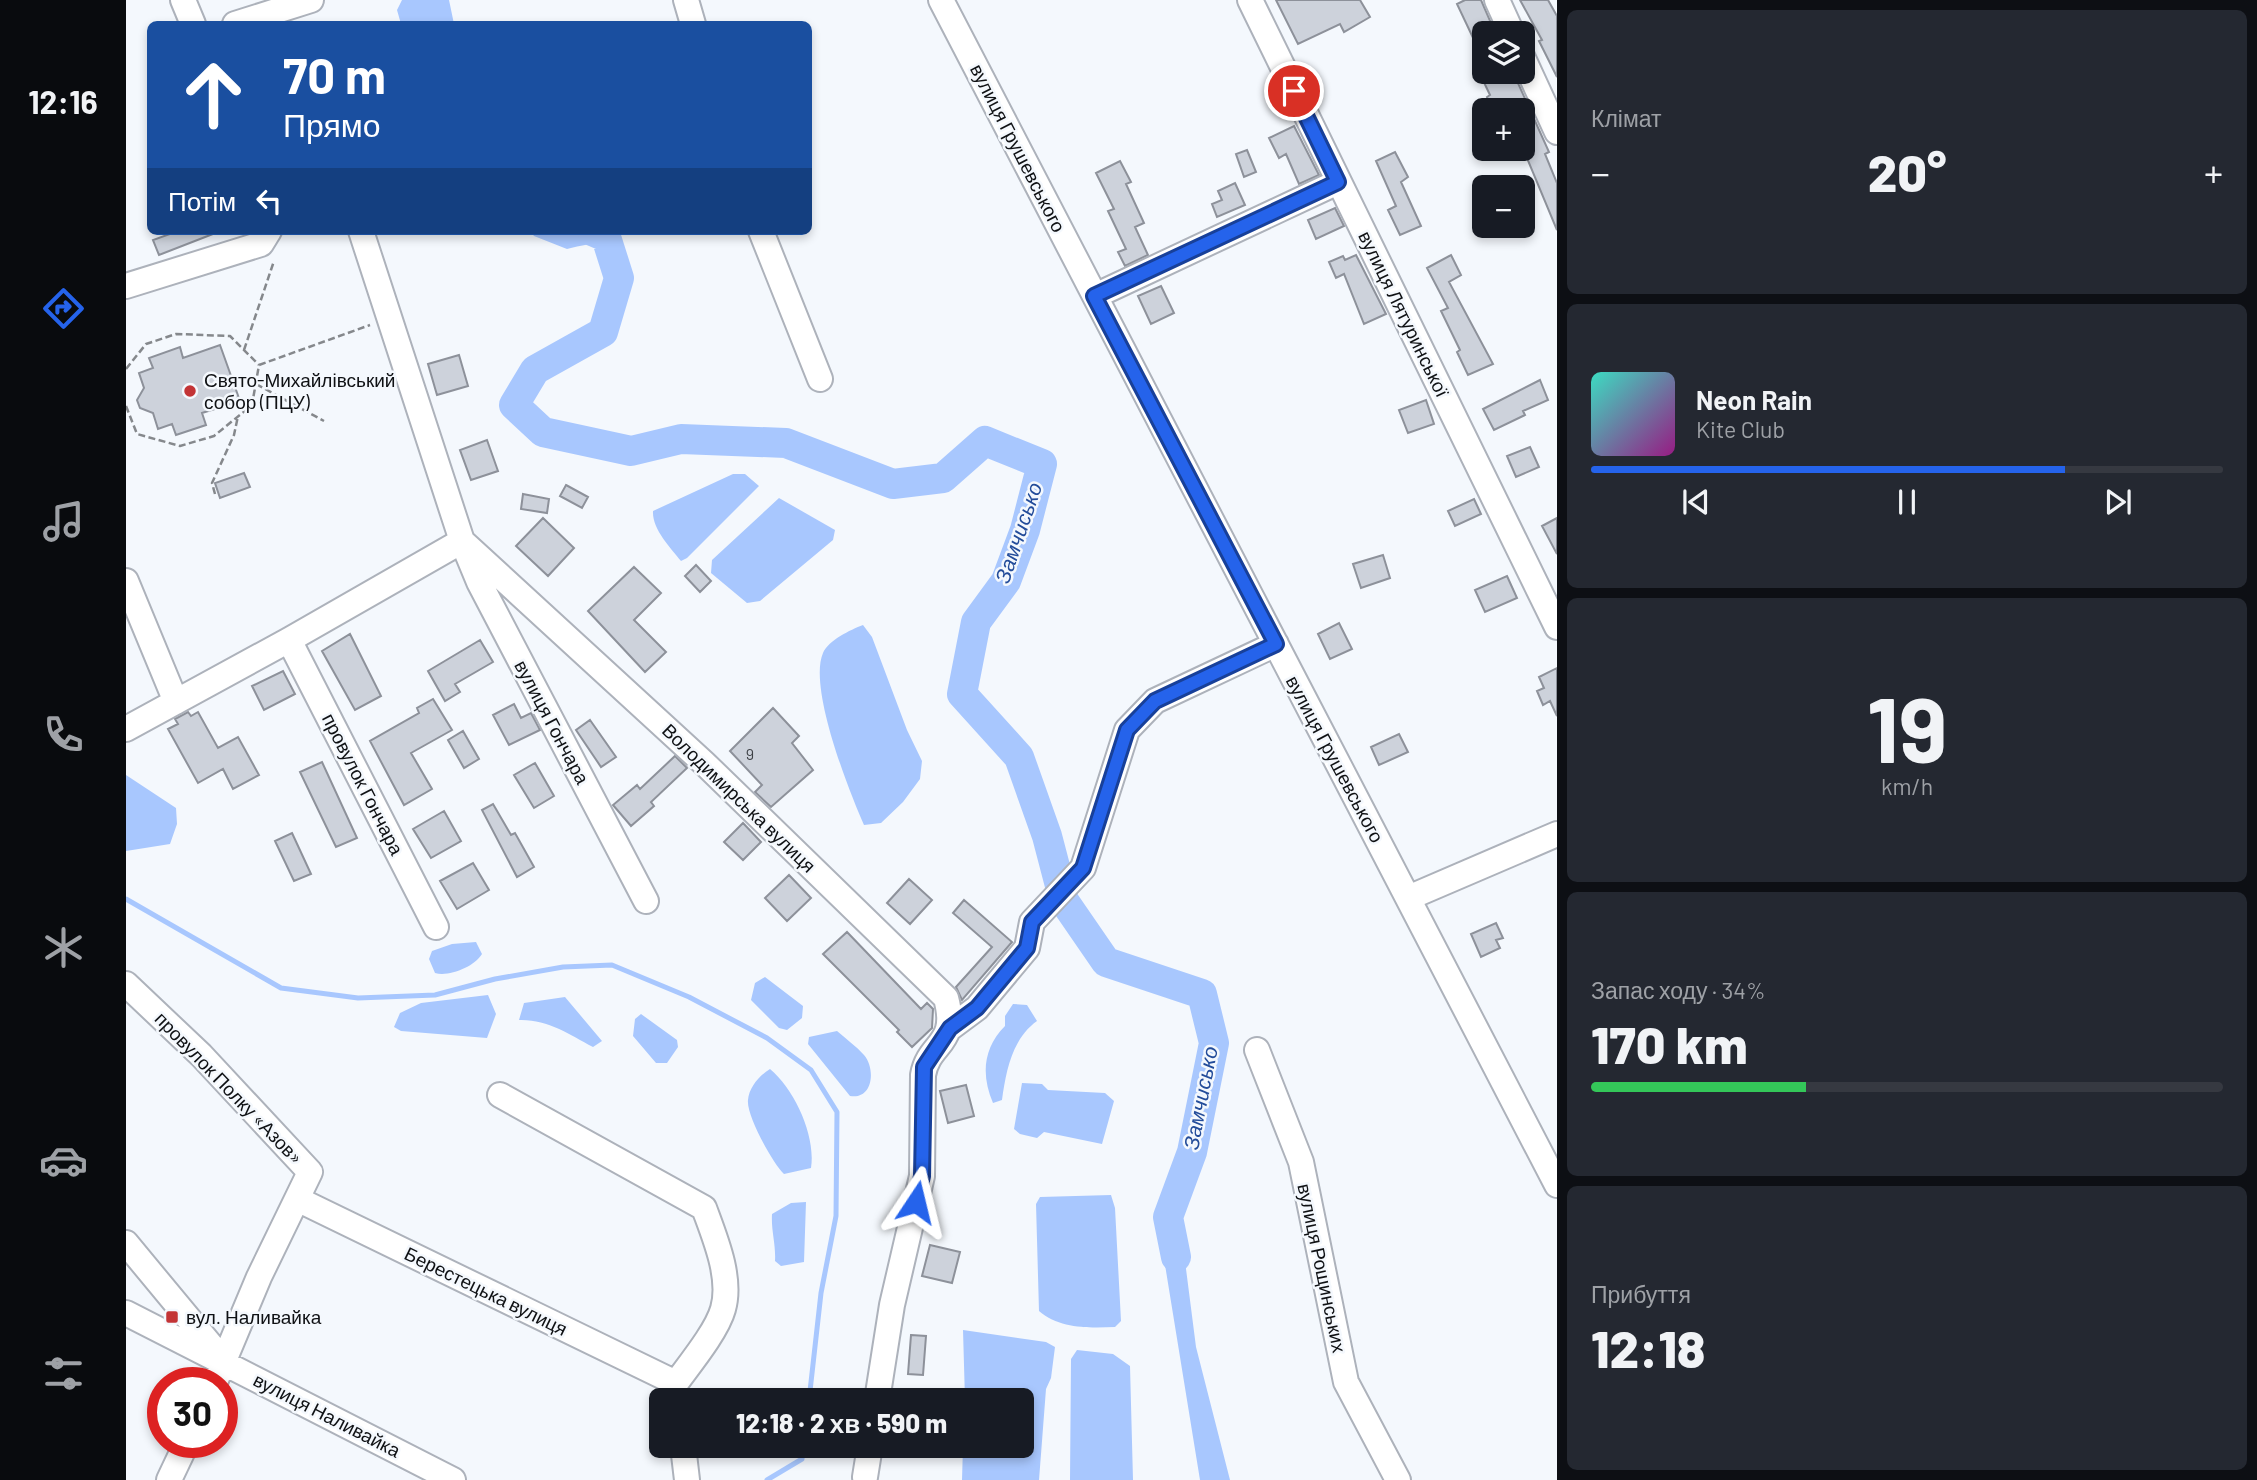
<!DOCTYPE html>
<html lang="uk">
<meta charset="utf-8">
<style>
:root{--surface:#171b24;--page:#242831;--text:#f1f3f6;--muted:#9ea1a6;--line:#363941;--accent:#2563eb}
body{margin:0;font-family:Barlow,sans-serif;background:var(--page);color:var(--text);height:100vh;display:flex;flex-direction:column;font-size:26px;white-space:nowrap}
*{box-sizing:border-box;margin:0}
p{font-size:23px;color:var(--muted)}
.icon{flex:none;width:38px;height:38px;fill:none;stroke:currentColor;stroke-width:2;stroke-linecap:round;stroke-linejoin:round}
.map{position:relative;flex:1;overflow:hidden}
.details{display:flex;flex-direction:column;gap:10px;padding:10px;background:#0d0f14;width:700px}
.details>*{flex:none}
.guide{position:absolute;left:21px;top:21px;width:665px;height:214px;border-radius:10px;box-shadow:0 4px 10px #0003;background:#1a4fa0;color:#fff;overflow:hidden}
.tools{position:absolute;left:1346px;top:21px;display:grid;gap:14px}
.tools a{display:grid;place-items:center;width:63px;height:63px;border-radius:10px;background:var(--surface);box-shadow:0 4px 10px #0003;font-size:35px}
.speed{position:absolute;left:21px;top:1367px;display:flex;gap:14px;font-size:35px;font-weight:700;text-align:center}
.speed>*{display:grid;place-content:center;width:91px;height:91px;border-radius:50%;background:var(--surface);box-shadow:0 4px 10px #0003;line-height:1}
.speed .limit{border:10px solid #d22;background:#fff;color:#111}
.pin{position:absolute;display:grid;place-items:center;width:60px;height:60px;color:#fff;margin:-30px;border:4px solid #fff;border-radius:50%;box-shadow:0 2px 7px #0007}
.me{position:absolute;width:77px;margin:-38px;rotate:10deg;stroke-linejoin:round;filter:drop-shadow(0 0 5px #0008)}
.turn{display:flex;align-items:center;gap:24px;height:147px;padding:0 21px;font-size:32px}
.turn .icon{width:91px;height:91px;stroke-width:2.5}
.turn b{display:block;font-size:49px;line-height:60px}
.then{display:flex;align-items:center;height:66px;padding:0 21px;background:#0003;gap:14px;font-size:26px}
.big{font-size:52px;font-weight:800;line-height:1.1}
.details .widget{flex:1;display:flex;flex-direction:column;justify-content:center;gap:10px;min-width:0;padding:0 24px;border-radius:10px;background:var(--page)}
.details .dial{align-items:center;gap:0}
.dial b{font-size:91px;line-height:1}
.song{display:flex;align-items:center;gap:21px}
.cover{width:84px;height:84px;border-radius:10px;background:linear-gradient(135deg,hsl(170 70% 55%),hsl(310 70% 35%))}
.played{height:7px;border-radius:4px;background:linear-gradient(90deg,var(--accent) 75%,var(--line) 75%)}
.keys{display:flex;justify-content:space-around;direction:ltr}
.heat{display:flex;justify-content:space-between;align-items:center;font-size:38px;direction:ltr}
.charge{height:10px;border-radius:5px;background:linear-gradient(90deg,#34c759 34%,var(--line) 0)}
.trip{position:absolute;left:523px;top:1388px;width:385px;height:70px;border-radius:10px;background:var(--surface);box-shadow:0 4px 10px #0003;font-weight:800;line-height:70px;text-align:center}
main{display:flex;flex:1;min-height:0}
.dock{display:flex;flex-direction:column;width:126px;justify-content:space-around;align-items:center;background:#090b0e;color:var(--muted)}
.dock .icon{width:49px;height:49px}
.dock .current{color:var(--accent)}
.dock b{font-size:32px;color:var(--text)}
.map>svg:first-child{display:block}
.water{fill:#a8c7fe}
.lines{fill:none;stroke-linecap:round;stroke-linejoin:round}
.stream{stroke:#a8c7fe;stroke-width:5}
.river{stroke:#a8c7fe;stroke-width:30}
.building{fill:#cdd2db;stroke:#8d919a;stroke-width:2}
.minor-casing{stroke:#adb2bb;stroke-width:28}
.path{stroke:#85888c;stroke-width:2.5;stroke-dasharray:7 3.5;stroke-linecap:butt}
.minor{stroke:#fff;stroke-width:24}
.route-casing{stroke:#184099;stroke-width:18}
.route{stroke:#2563eb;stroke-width:12}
.poi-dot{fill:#c33436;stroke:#f4f8fd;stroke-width:2.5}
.labels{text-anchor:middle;stroke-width:5;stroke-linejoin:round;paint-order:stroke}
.number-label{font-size:16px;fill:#3e4146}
.street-label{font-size:19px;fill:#0f1114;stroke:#f4f8fd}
.poi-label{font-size:19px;fill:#0f1114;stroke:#f4f8fd;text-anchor:start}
.water-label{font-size:21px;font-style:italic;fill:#234c9a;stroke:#f4f8fd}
</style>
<main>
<nav class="dock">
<b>12:16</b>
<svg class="icon current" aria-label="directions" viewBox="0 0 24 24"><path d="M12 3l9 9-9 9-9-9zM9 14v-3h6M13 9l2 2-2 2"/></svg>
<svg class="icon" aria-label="music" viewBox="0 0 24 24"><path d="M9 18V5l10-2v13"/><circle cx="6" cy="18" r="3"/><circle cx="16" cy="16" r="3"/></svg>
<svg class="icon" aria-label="phone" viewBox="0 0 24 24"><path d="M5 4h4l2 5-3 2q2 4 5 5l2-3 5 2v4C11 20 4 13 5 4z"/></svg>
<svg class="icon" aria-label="climate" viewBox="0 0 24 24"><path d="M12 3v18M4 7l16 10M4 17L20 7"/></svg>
<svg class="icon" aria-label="car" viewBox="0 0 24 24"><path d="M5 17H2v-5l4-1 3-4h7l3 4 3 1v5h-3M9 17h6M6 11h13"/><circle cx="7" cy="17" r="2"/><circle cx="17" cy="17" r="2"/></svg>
<svg class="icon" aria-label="filters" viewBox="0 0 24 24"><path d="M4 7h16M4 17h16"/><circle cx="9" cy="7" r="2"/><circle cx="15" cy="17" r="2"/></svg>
</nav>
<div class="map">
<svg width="1431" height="1480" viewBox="0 0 1431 1480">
<rect width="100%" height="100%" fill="#f4f8fd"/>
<path class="water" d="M276 0H323L328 24H275L271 10Z
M404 231H477L480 237C470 245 454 245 441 249L408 236Z
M607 474H619L633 486 561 558 555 561C544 547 526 529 527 511Z
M653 498 709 530 707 540 634 601 621 603 585 573 586 560Z
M737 625 746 637 781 730 796 761 794 779 777 802 755 823 738 825C723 791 682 687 697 653 703 640 724 630 737 625Z
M0 775 50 808 51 824 44 844 0 851Z
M350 942 356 954C348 967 323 977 309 973L303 959 306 951 326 944Z
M639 977 677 1006 676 1018 661 1030 653 1028 625 1000 629 983Z
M362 995 370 1014 361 1038 275 1031 268 1027 274 1013 295 1003Z
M439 997 476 1041 467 1047C443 1034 421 1019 393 1020L398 1003Z
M887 1004 901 1005 911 1021C886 1039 880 1071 876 1100L867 1103C855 1075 857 1048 879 1026V1016Z
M515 1014 551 1040 552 1047 541 1063H530L507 1036 509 1019Z
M711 1031C720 1039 730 1046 738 1055 750 1069 747 1100 724 1096L682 1044 683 1037Z
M644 1069C669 1090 690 1136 685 1168L658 1174C647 1164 620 1115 622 1100 623 1087 634 1075 644 1069Z
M896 1083 916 1084 922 1090 979 1093 988 1101 976 1144 918 1132 911 1138 894 1134 888 1129Z
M985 1195 989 1208 995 1321 989 1327C963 1328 934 1329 913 1311L910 1204 914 1197Z
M680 1202 678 1262 655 1266 649 1261C650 1244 645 1231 646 1214L665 1203Z
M1042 1217 1054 1222 1070 1347 1104 1480H1074L1034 1234Z
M837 1330 920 1342 929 1347 925 1378 920 1389 913 1480H836L837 1446H896V1400H839Z
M951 1350 987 1354 1004 1366 1007 1480H944L945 1359Z"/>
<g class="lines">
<path class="stream" d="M0 899 155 988 232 998 309 995 369 979 437 967 486 965 563 997 641 1038 685 1070 711 1112 710 1216 695 1293 683 1400
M641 1480 676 1459 677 1446"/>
<path class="river" d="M466 231 480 237 493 278 477 332 409 370 388 405 417 432 505 451 555 439 660 443 767 484 817 478 859 441 916 464 899 530 880 581 850 622 836 694 893 757 921 836 938 901 980 962 1076 994 1088 1043 1066 1152 1042 1217 1050 1257"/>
</g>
<path class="building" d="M1150 0H1234L1244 17 1218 32 1214 24 1172 44Z
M1339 0H1355L1365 23 1358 26V61L1331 4Z
M1394 0H1422L1431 16V77L1413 41 1416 40Z
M1353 72H1387L1423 152 1419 154 1431 183V230L1396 146V110H1367L1361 97 1364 95Z
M1168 126 1193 175 1173 184 1160 154 1153 158 1143 138Z
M1121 150 1130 172 1118 177 1110 154Z
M1269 152 1282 177 1275 182 1295 226 1274 235 1262 210 1270 206 1250 161Z
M994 161 1005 182 1000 184 1018 223 1009 227 1022 255 999 266 992 252 1000 249 982 211 988 209 970 173Z
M1109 183 1119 205 1091 217 1086 204 1096 200 1092 191Z
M1209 208 1218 226 1190 239 1182 220Z
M52 231H92V232L33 255 27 240Z
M1230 255 1260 314 1238 324 1218 274 1210 278 1203 262 1217 256 1219 260Z
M1325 255 1335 275 1323 282 1367 364 1342 375 1331 352 1334 350 1315 311 1322 308 1301 268Z
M1035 286 1048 313 1025 324 1012 296Z
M94 345 114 401 76 413 80 425 50 435 46 424 32 429 27 413 14 408 11 400 18 388 13 373 27 368 23 358 54 347 57 358Z
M333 355 342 386 311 395 302 364Z
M1414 380 1422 400 1397 411 1399 415 1368 430 1357 409Z
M1300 400 1308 424 1282 433 1273 410Z
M361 440 372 471 345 480 334 450Z
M1404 447 1413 467 1390 477 1381 456Z
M118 473 124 487 94 498 89 483Z
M440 485 462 497 456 508 434 496Z
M397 494 423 499 421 513 395 509Z
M1348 499 1355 514 1329 526 1322 511Z
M417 518 448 548 422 576 390 546Z
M1431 518V554L1416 526Z
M1257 555 1264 578 1235 588 1227 564Z
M570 565 585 581 574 592 559 576Z
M508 567 535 593 508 620 540 652 519 672 462 611Z
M1381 576 1391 598 1359 612 1349 590Z
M1213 623 1226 649 1204 659 1192 634Z
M224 634 255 696 229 710 196 651Z
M354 640 367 662 329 684 334 692 319 701 302 671Z
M1431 668V716L1424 701 1417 705 1411 691 1418 688 1413 677Z
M157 671 169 694 138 710 126 686Z
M307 699 326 730 285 753 306 789 278 805 244 741 293 713 291 708Z
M388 704 395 718 405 713 414 730 383 745 367 715Z
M647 708 673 736 666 743 687 770 645 807 629 792 636 785 604 751Z
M62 712 65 716 72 712 92 748 112 737 133 775 107 789 97 769 72 783 42 729 52 724 49 719Z
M464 720 490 757 475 767 450 730Z
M337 731 353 759 338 768 322 740Z
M1273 734 1282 752 1253 765 1245 747Z
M549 756 561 768 525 802 528 806 505 826 487 805 511 785 514 789Z
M196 762 231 838 210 847 174 772Z
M409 763 428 796 408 808 388 775Z
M367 804 385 835 389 833 408 867 391 877 356 810Z
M318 811 335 841 305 858 287 829Z
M617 823 635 842 617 860 598 842Z
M166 833 185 874 168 881 149 841Z
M347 863 363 890 331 909 314 881Z
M663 875 685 898 661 921 639 898Z
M783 879 806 900 784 924 761 903Z
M838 900 886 942 836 1000 830 987 866 947 827 913Z
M1370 923 1377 938 1370 940 1374 948 1355 957 1345 934Z
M721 932 795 1009 801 1003 807 1009 806 1028 786 1047 771 1032 773 1030 697 954Z
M840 1085 848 1116 822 1123 814 1091Z
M804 1245 834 1252 826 1283 796 1276Z
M785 1335 800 1336 797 1375 782 1374Z"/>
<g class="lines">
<g class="minor-casing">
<path id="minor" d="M57 0 67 24
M560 0 567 24
M815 0 1431 1185
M1124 0 1431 627
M1371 0 1386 33
M109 24 185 0
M1396 56 1431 132
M235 231 336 541 578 763 820 998C833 1046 803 1041 797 1075L796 1176 766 1305 751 1400
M635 231 694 379
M0 286 135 244 143 231
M969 296 1212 182
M0 581 50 702
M163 640 310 927
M0 729 163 640 336 541 353 582 520 901
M1282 898 1431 834
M0 984 75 1055 184 1172 133 1277 89 1382
M824 1028 851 1008 901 948 906 922 957 868 1001 730 1029 701 1150 644
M1131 1050 1175 1162 1220 1382 1272 1480
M374 1095 578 1208C589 1238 606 1278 597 1309 591 1331 563 1365 550 1383
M171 1199 550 1383
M0 1243 92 1354
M0 1313 327 1480
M557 1446 561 1480
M739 1477 744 1446
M43 1480 61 1442"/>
</g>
<path class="path" d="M118 350 148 261
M133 365 244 325
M0 369 20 344 50 334 104 336 133 365
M130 384 198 421
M0 406 11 434 54 446 88 436 126 405 133 365
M89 494 86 483 108 435 112 416"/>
<use href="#minor" class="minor"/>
</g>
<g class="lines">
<g class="route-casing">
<path id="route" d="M790 1202 796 1176 798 1067 824 1028 851 1008 901 948 906 922 957 868 1001 730 1029 701 1150 644 968 296 1212 182 1168 91"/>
</g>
<use href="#route" class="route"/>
</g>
<g class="poi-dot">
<circle cx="64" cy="391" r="7"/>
<rect x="39" y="1310" width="14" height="14" rx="3.5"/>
</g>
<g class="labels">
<g class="number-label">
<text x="624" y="760">9</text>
</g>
<g class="street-label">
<text transform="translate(892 148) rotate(63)" y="7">вулиця Грушевського</text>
<text transform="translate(1278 314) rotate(64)" y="7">вулиця Лятуринської</text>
<text transform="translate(426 722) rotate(62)" y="7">вулиця Гончара</text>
<text transform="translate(1209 759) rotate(62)" y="7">вулиця Грушевського</text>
<text transform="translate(237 784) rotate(63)" y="7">провулок Гончара</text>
<text transform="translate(613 798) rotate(44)" y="7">Володимирська вулиця</text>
<text transform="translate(103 1088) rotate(46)" y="7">провулок Полку «Азов»</text>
<text transform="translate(1196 1268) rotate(78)" y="7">вулиця Рощинських</text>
<text transform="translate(360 1291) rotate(26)" y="7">Берестецька вулиця</text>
<text transform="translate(201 1415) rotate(27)" y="7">вулиця Наливайка</text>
</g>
<g class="poi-label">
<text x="78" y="387">Свято-Михайлівський<tspan x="78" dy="22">собор (ПЦУ)</tspan></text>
<text x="60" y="1324">вул. Наливайка</text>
</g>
<g class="water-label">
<text transform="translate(893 533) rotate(-71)" y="7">Замчисько</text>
<text transform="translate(1075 1098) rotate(-79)" y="7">Замчисько</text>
</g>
</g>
</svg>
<div class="tools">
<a><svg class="icon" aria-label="layers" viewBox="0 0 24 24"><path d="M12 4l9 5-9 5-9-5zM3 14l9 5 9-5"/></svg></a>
<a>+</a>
<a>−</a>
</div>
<div class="speed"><div class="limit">30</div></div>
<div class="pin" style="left:1168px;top:91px;background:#d93025"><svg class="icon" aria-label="arrive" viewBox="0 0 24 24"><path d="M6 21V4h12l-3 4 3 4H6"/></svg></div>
<svg class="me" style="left:790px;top:1202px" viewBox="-20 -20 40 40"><path d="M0-17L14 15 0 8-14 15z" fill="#2563eb" stroke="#fff" stroke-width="4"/></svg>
<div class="trip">12:18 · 2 хв · 590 m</div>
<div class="guide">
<div class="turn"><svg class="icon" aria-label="ahead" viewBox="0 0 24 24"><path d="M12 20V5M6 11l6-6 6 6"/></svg><div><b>70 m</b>Прямо</div></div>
<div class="then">Потім<svg class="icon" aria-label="left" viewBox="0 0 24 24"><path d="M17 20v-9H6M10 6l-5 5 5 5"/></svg></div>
</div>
</div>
<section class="details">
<div class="widget"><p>Клімат</p>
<div class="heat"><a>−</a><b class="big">20°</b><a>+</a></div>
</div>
<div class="widget">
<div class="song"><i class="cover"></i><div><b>Neon Rain</b><p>Kite Club</p></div></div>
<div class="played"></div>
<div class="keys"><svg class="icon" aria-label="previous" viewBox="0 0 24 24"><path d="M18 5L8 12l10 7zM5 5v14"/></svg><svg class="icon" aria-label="pause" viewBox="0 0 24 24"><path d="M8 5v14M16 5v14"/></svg><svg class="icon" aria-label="next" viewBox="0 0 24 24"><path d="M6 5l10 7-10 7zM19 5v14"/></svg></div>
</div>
<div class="widget dial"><b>19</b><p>km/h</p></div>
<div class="widget"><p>Запас ходу · 34%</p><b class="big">170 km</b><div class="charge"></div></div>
<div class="widget"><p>Прибуття</p><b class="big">12:18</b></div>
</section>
</main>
